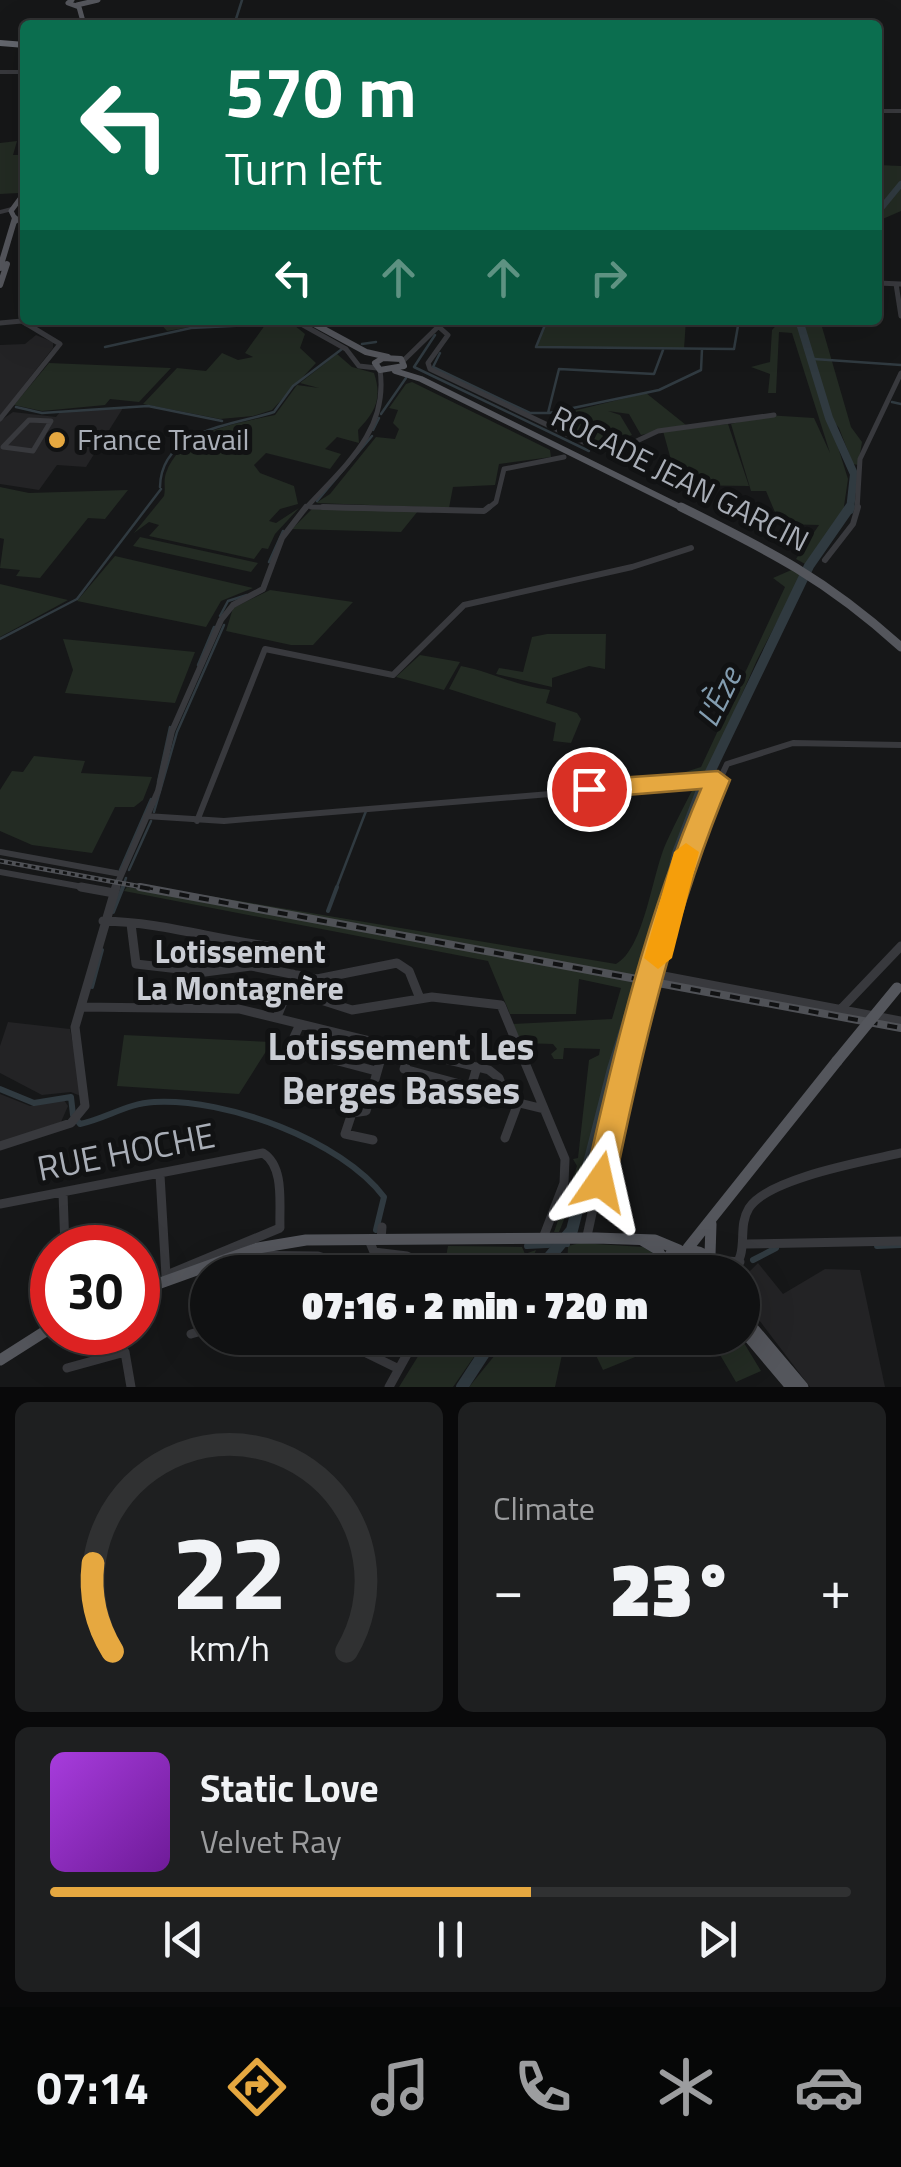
<!DOCTYPE html>
<meta charset="utf-8">
<style>
:root{--surface:#101112;--page:#1e1f20;--text:#f1f3f6;--muted:#9c9d9f;--line:#303132;--accent:#e6a840}
body{margin:0;font-family:"Titillium Web",sans-serif;background:var(--page);color:var(--text);height:100vh;display:flex;flex-direction:column;font-size:38px;white-space:nowrap}
*{box-sizing:border-box;margin:0}
p{font-size:32px;color:var(--muted)}
.icon{flex:none;width:55px;height:55px;fill:none;stroke:currentColor;stroke-width:2;stroke-linecap:round;stroke-linejoin:round}
.map{position:relative;height:1387px;overflow:hidden}
.sheet{display:flex;flex-direction:column;gap:15px;padding:15px;background:#09090a;flex:1}
.sheet>*{flex:none}
.guide{position:absolute;left:20px;top:20px;width:862px;height:305px;border-radius:10px;box-shadow:0 10px 40px #0002,0 0 0 2px var(--line);background:#0b6e4f;color:#fff;overflow:hidden}
.speed{position:absolute;left:30px;top:1225px;display:flex;gap:20px;font-size:50px;font-weight:700;text-align:center}
.speed>*{display:grid;place-content:center;width:130px;height:130px;border-radius:50%;background:var(--surface);box-shadow:0 10px 40px #0002,0 0 0 2px var(--line);line-height:1}
.speed .limit{border:15px solid #d22;background:#fff;color:#111}
.pin{position:absolute;display:grid;place-items:center;width:85px;height:85px;color:#fff;margin:-42px;border:5px solid #fff;border-radius:50%;box-shadow:0 2px 10px #0007}
.me{position:absolute;width:110px;margin:-55px;rotate:11deg;stroke-linejoin:round;filter:drop-shadow(0 0 8px #0008)}
.turn{display:flex;align-items:center;gap:35px;height:210px;padding:0 40px;font-size:45px}
.turn .icon{width:130px;height:130px;stroke-width:2.5}
.turn b{display:block;font-size:70px;line-height:85px}
.lanes{display:flex;align-items:center;height:95px;padding:0 40px;background:#0003;justify-content:center;gap:50px;direction:ltr}
.lanes .off{opacity:.35}
.big{font-size:75px;font-weight:800;line-height:1.1}
.sheet .card{flex:1;display:flex;flex-direction:column;justify-content:center;gap:15px;min-width:0;padding:0 35px;border-radius:15px;background:var(--page)}
.sheet .dial{align-items:center;gap:0}
.dial svg{height:260px;overflow:visible;fill:none;stroke:var(--line);stroke-width:7;stroke-linecap:round;text-anchor:middle}
.dial text{fill:var(--text);stroke:none}
.song{display:flex;align-items:center;gap:30px}
.cover{width:120px;height:120px;border-radius:15px;background:linear-gradient(135deg,hsl(280 70% 55%),hsl(280 70% 35%))}
.played{height:10px;border-radius:5px;background:linear-gradient(90deg,var(--accent) 60%,var(--line) 60%)}
.keys{display:flex;justify-content:space-around;direction:ltr}
.heat{display:flex;justify-content:space-between;align-items:center;font-size:55px;direction:ltr}
.sheet .tiles{flex:1;display:grid;gap:15px;grid-template-columns:1fr 1fr}
.card:last-child{grid-column:span 2}
.trip{position:absolute;left:190px;top:1255px;width:570px;height:100px;border-radius:50px;background:var(--surface);box-shadow:0 10px 40px #0002,0 0 0 2px var(--line);font-weight:800;line-height:100px;text-align:center}
.tab-bar{display:flex;height:160px;justify-content:space-around;align-items:center;background:#060707;color:var(--muted)}
.tab-bar .icon{width:70px;height:70px}
.tab-bar .selected{color:var(--accent)}
.tab-bar b{font-size:45px;color:var(--text)}
.map>svg:first-child{display:block}
.built{fill:#232325}
.green{fill:#232b23}
.lines{fill:none;stroke-linecap:round;stroke-linejoin:round}
.stream-far1{stroke:#303a40;stroke-width:2.5}
.stream{stroke:#303a40;stroke-width:4}
.canal{stroke:#303a40;stroke-width:6}
.river-far3{stroke:#303a40;stroke-width:6}
.river-far2{stroke:#303a40;stroke-width:8}
.river-far1{stroke:#303a40;stroke-width:10}
.river{stroke:#303a40;stroke-width:12}
.minor-far3{stroke:#38393d;stroke-width:4}
.minor-far2{stroke:#38393d;stroke-width:5}
.minor-far1{stroke:#38393d;stroke-width:6}
.minor{stroke:#38393d;stroke-width:9}
.major-far3{stroke:#54565c;stroke-width:5}
.major-far2{stroke:#54565c;stroke-width:6}
.major-far1{stroke:#54565c;stroke-width:9}
.major{stroke:#54565c;stroke-width:11}
.highway{stroke:#64676e;stroke-width:6}
.rail-far1-casing{stroke:#4f5156;stroke-width:5}
.rail-casing{stroke:#4f5156;stroke-width:8}
.rail-far1{stroke:#111213;stroke-width:2.5;stroke-dasharray:4;stroke-linecap:butt}
.rail{stroke:#111213;stroke-width:4;stroke-dasharray:10;stroke-linecap:butt}
.major-bridge{stroke:#54565c;stroke-width:11}
.route{fill:#e6a840;stroke:#966d2a;stroke-width:2.5}
.slow{fill:#f59e0b}
.poi-dot{fill:#e6a840;stroke:#111213;stroke-width:4}
.labels{text-anchor:middle;stroke-width:10;stroke-linejoin:round;paint-order:stroke}
.poi-label{font-size:30px;fill:#a9aeb7;stroke:#111213;text-anchor:start}
.street-label{font-size:30px;fill:#a9aeb7;stroke:#111213}
.water-label{font-size:32px;font-style:italic;fill:#839db0;stroke:#111213}
.neighbourhood-label{font-size:32px;font-weight:bold;fill:#cacdd4;stroke:#111213}
.near-street-label{font-size:35px;fill:#a9aeb7;stroke:#111213}
.near-neighbourhood-label{font-size:38px;font-weight:bold;fill:#cacdd4;stroke:#111213}
</style>
<div class="map">
<svg width="901" height="1387" viewBox="0 0 901 1387">
<rect width="100%" height="100%" fill="#161718"/>
<path class="built" d="M36 335 53 342V348L0 416V345L25 344Z
M123 408 86 467 57 465 39 490 0 484V421L13 412 56 417 60 412Z
M8 1022 70 1029 83 1097 71 1092 42 1095 0 1073V1046Z
M0 1094 30 1106 64 1100 68 1106 61 1122 0 1143Z
M758 1263 783 1294 825 1269 860 1270 885 1387H810L743 1299V1278Z"/>
<path class="green" d="M17 141 13 155H25L19 193 0 194V143Z
M878 165 901 166V211L878 221Z
M288 320 305 334 300 348 316 363 272 410 253 416 220 419 143 404 177 368 206 371 222 353 238 360 253 357 245 353 265 325H274L227 321 167 331 158 321Z
M547 320H686L684 349 537 346Z
M781 320H798L848 479 843 513 807 565 796 559 819 525 780 524 766 491H751L731 424 766 415 814 418 830 453 792 333 779 332 776 393H768L770 374 751 367 770 362 772 330Z
M802 320H820L851 427 862 442 858 465 853 464 839 428 830 417Z
M337 354 352 367 374 373C383 400 374 413 358 430L359 443 337 437 325 449 341 454 330 469 266 453 254 465 260 473 294 486 298 504 280 509 269 521 276 523 299 508 275 534 268 549 262 548 254 559 149 536 159 525 149 522 134 533 164 496C166 487 163 482 166 473 181 430 238 423 275 415L297 385 319 388 300 383Z
M49 363 171 368 139 402 110 399 105 405 42 411 14 405Z
M412 382 550 450 551 457 499 464 495 485 453 487 449 508 316 503 330 494 376 437 395 439 399 429 393 423 398 410 389 408 406 384Z
M646 393 686 425 641 435 629 414 608 411 620 415 632 435 603 444 602 448 559 427 561 414Z
M728 424 749 486 678 485 663 431Z
M0 487 29 493 128 490 105 519 88 518 40 578 16 576 20 570 0 568 4 539 0 538Z
M312 509 418 511 401 532 292 529Z
M140 537 258 563 251 572 133 546Z
M115 556 253 588 221 601 206 627 77 601Z
M796 568 803 572 757 660 706 776 660 780 701 767 785 587 773 578Z
M0 584 68 600 0 637Z
M270 590 353 602 313 645H291L226 631 233 608Z
M547 634H606L605 669 589 666 552 678V687L496 674 499 668 523 672 532 637Z
M63 639 195 652 175 703 65 693 73 670Z
M420 655 460 662 444 690 396 677Z
M461 666C493 672 514 686 550 690L546 703 577 713 581 719 571 743 553 741 556 723 449 689Z
M34 756 85 761 81 773 152 777 143 800 134 807H115L92 853 32 845 0 831V790L12 771 23 772Z
M696 783 702 784 674 852 638 976 179 891 616 964C645 948 652 872 667 841 676 821 686 802 696 783Z
M127 887 634 982 587 1162 559 1232H554L577 1166 573 1159 578 1158 589 1060 599 1055 600 1049 564 1048 563 1059H554L551 1054 557 1049 553 1044 521 1043 513 1024 612 1019 621 988 579 979 576 1014H510L488 961 124 891Z
M124 1035 272 1042 239 1094 117 1086Z
M580 1243 643 1247 656 1255 653 1272 567 1270 568 1246Z
M448 1246 522 1247 525 1254 536 1250 527 1272H450L444 1268Z
M425 1338H487L453 1387H399L425 1345Z
M544 1338 565 1341 555 1387H469L495 1355Z
M598 1338H643L650 1351 603 1370 589 1341Z
M741 1338 761 1371 736 1382 716 1348Z"/>
<g class="lines">
<path class="stream-far1" d="M239 25 236 19 242 0
M547 320 536 347 734 349 739 320
M435 335 414 367 589 451
M362 344 376 342
M105 347 191 328 252 325
M440 353 433 367 530 413H548L559 369 654 374 663 350
M814 359 901 365
M892 402 901 404
M16 407 42 413 148 406 222 421
M549 413 659 390 701 370 702 349
M381 414 406 378
M373 430 379 418
M160 487C161 429 234 425 274 412L293 386 342 349
M317 501 372 436
M269 562 283 531
M220 616 228 601 247 595
M0 639 77 599 161 489
M198 665 214 627
M158 782 170 727
M154 812 177 732 224 625
M120 870 151 799
M129 870 151 821
M122 889 126 878
M336 889 366 811"/>
<path class="stream" d="M328 911 337 887
M113 912 123 887
M92 987 102 950"/>
<path class="canal" d="M0 1089 34 1103 71 1097 73 1115 80 1124C105 1119 128 1103 154 1102 226 1098 341 1140 384 1197L376 1230
M527 1246 567 1244
M877 1246 901 1245
M753 1260 776 1248"/>
<path class="river-far3" d="M878 212 901 184"/>
<path class="river-far2" d="M799 320 829 418 854 474 850 510"/>
<path class="river-far1" d="M669 889 677 853 700 793 809 566 850 507"/>
<path class="river" d="M537 1272 572 1230 613 1069 670 887
M462 1387 494 1338"/>
<path class="minor-far3" d="M0 72H25
M878 111H901
M0 212 12 209"/>
<path class="minor-far2" d="M878 283 901 284
M896 284 901 316
M294 320 346 349 359 366 377 368
M22 321 25 300
M0 323 22 321
M439 327 448 335 428 363 430 369 598 449 626 446 658 431 774 415
M403 361 445 320
M0 419 60 344 22 321
M29 420 51 421 33 451 3 447Z
M311 507 431 510
M304 510C342 468 389 432 380 370
M486 510 496 502 504 469 564 457
M857 510 860 459 901 373"/>
<path class="minor-far1" d="M323 507 484 511 489 507
M825 560 853 524 858 507
M146 816 224 821 718 780
M197 821 265 649 393 675 464 605 632 567 691 548
M0 852 121 874
M0 872 94 889
M119 880 158 791 172 731 221 620 233 605 263 589 282 538 306 507
M116 889 117 885
M675 889 683 860 727 764 793 743 901 745"/>
<path class="minor" d="M81 887 114 893
M103 921C164 922 222 942 283 948
M131 924 136 964 205 972 251 966 317 979 397 963 409 971 419 996
M251 966 253 945
M653 974 901 1021
M317 979 324 1001 352 1010 432 997 501 1005 565 1159 564 1183 543 1238
M287 993 293 974
M81 1007 239 1009 489 1070 499 1078 507 1100 544 1109
M840 1010 901 946
M277 1017 283 1002
M300 1024 289 1048 376 1071
M410 1050 404 1069 471 1087 477 1067
M505 1138 518 1103
M373 1140 345 1134 352 1113 366 1111 385 1044
M0 1146 71 1123 85 1106 75 1027 116 887
M160 1175 166 1276
M63 1193 65 1248
M0 1204 263 1153C285 1167 279 1204 280 1228L167 1275
M587 1236 624 1067 675 887
M381 1239 382 1227
M369 1240 374 1252 407 1256 441 1272
M745 1244 901 1241
M239 1255 318 1256 341 1263
M715 1260 740 1262
M396 1272 412 1259
M730 1272C751 1253 736 1229 749 1208 768 1178 867 1161 901 1153
M191 1334 208 1329
M360 1338 354 1347 399 1369
M67 1368 125 1352 131 1387
M389 1387 416 1338"/>
<path class="major-far3" d="M72 0 68 3 79 7 84 25
M77 5 98 0
M16 221 11 211 25 192"/>
<path class="major-far2" d="M0 268 15 218
M0 285 7 264
M307 320 366 352 388 357
M383 358 401 359 404 366 380 370 375 363Z
M395 371 421 379 686 510"/>
<path class="major-far1" d="M681 507C770 551 826 579 901 647"/>
<path class="major" d="M642 1240 657 1249 665 1263
M688 1248 837 1061
M710 1255 711 1224
M664 1272 670 1255C694 1246 707 1251 721 1272
M138 1291 258 1248 306 1240 596 1238 655 1240 679 1250
M742 1315 803 1387
M742 1329 791 1387
M0 1360 52 1327"/>
<path class="highway" d="M0 43 25 45"/>
<g class="rail-far1-casing">
<path id="rail-far1" d="M0 861 153 889"/>
</g>
<g class="rail-casing">
<path id="rail" d="M140 887 901 1028"/>
</g>
<use href="#rail-far1" class="rail-far1"/>
<use href="#rail" class="rail"/>
<path class="major-bridge" d="M837 1061 897 988"/>
</g>
<path class="route" d="M718 771 730 780C676 909 643 1045 615 1182L611 1192 600 1196 589 1192 585 1182C614 1049 647 915 701 789L589 798 577 789 589 780Z"/>
<path class="slow" d="M686 843 699 852 672 958 658 969 644 958 674 852Z"/>
<circle class="poi-dot" cx="57" cy="440" r="10"/>
<g class="labels">
<g class="poi-label">
<text x="77" y="450">France Travail</text>
</g>
<g class="street-label">
<text transform="translate(680 479) rotate(27)" y="10">ROCADE JEAN GARCIN</text>
</g>
<g class="water-label">
<text transform="translate(719 697) rotate(-64)" y="11">L'Èze</text>
</g>
<g class="neighbourhood-label">
<text x="240" y="963">Lotissement<tspan x="240" dy="37">La Montagnère</tspan></text>
</g>
<g class="near-street-label">
<text transform="translate(126 1152) rotate(-11)" y="12">RUE HOCHE</text>
</g>
<g class="near-neighbourhood-label">
<text x="401" y="1060">Lotissement Les<tspan x="401" dy="44">Berges Basses</tspan></text>
</g>
</g>
</svg>
<div class="speed"><div class="limit">30</div></div>
<div class="pin" style="left:589px;top:789px;background:#d93025"><svg class="icon" aria-label="arrive" viewBox="0 0 24 24"><path d="M6 21V4h12l-3 4 3 4H6"/></svg></div>
<svg class="me" style="left:600px;top:1182px" viewBox="-20 -20 40 40"><path d="M0-17L14 15 0 8-14 15z" fill="#e6a840" stroke="#fff" stroke-width="4"/></svg>
<div class="trip">07:16 · 2 min · 720 m</div>
<div class="guide">
<div class="turn"><svg class="icon" aria-label="left" viewBox="0 0 24 24"><path d="M17 20v-9H6M10 6l-5 5 5 5"/></svg><div><b>570 m</b>Turn left</div></div>
<div class="lanes"><svg class="icon" aria-label="left" viewBox="0 0 24 24"><path d="M17 20v-9H6M10 6l-5 5 5 5"/></svg><svg class="icon off" aria-label="ahead" viewBox="0 0 24 24"><path d="M12 20V5M6 11l6-6 6 6"/></svg><svg class="icon off" aria-label="ahead" viewBox="0 0 24 24"><path d="M12 20V5M6 11l6-6 6 6"/></svg><svg class="icon off" aria-label="right" viewBox="0 0 24 24"><path d="M7 20v-9h11M14 6l5 5-5 5"/></svg></div>
</div>
</div>
<section class="sheet">
<div class="tiles">
<div class="card dial"><svg viewBox="0 0 100 80">
<path d="M14 69A42 42 0 1 1 86 69"/>
<path d="M14 69A42 42 0 0 1 8 42" stroke="#e6a840"/>
<text x="50" y="56" font-size="32" font-weight="700">22</text>
<text x="50" y="72" font-size="11">km/h</text>
</svg></div>
<div class="card"><p>Climate</p>
<div class="heat"><a>−</a><b class="big">23°</b><a>+</a></div>
</div>
<div class="card">
<div class="song"><i class="cover"></i><div><b>Static Love</b><p>Velvet Ray</p></div></div>
<div class="played"></div>
<div class="keys"><svg class="icon" aria-label="previous" viewBox="0 0 24 24"><path d="M18 5L8 12l10 7zM5 5v14"/></svg><svg class="icon" aria-label="pause" viewBox="0 0 24 24"><path d="M8 5v14M16 5v14"/></svg><svg class="icon" aria-label="next" viewBox="0 0 24 24"><path d="M6 5l10 7-10 7zM19 5v14"/></svg></div>
</div>
</div>
</section>
<nav class="tab-bar">
<b>07:14</b>
<svg class="icon selected" aria-label="directions" viewBox="0 0 24 24"><path d="M12 3l9 9-9 9-9-9zM9 14v-3h6M13 9l2 2-2 2"/></svg>
<svg class="icon" aria-label="music" viewBox="0 0 24 24"><path d="M9 18V5l10-2v13"/><circle cx="6" cy="18" r="3"/><circle cx="16" cy="16" r="3"/></svg>
<svg class="icon" aria-label="phone" viewBox="0 0 24 24"><path d="M5 4h4l2 5-3 2q2 4 5 5l2-3 5 2v4C11 20 4 13 5 4z"/></svg>
<svg class="icon" aria-label="climate" viewBox="0 0 24 24"><path d="M12 3v18M4 7l16 10M4 17L20 7"/></svg>
<svg class="icon" aria-label="car" viewBox="0 0 24 24"><path d="M5 17H2v-5l4-1 3-4h7l3 4 3 1v5h-3M9 17h6M6 11h13"/><circle cx="7" cy="17" r="2"/><circle cx="17" cy="17" r="2"/></svg>
</nav>
